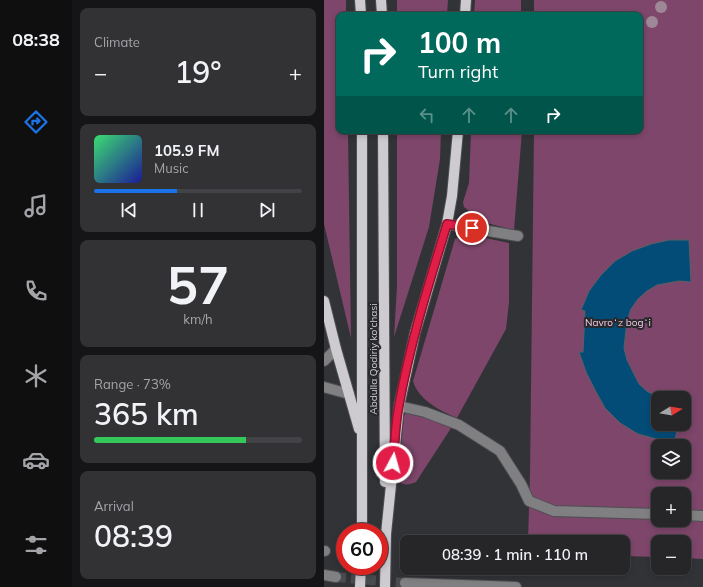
<!DOCTYPE html>
<meta charset="utf-8">
<style>
:root{--surface:#262629;--page:#323235;--text:#f1f3f6;--muted:#a4a5a8;--line:#424346;--accent:#1a73e8}
body{margin:0;font-family:Mulish,sans-serif;background:var(--page);color:var(--text);height:100vh;display:flex;flex-direction:column;font-size:15px;white-space:nowrap}
*{box-sizing:border-box;margin:0}
p{font-size:13px;color:var(--muted)}
.icon{flex:none;width:22px;height:22px;fill:none;stroke:currentColor;stroke-width:2;stroke-linecap:round;stroke-linejoin:round}
.map{position:relative;flex:1;overflow:hidden}
.sheet{display:flex;flex-direction:column;gap:8px;padding:8px;background:#151517;width:252px}
.sheet>*{flex:none}
.hud{position:absolute;left:12px;top:12px;width:307px;height:122px;border-radius:8px;box-shadow:0 2px 6px #0003,0 0 0 1px var(--line);background:#00695c;color:#fff;overflow:hidden}
.needle{width:26px;rotate:79deg}
.fabs{position:absolute;left:327px;top:391px;display:grid;gap:8px}
.fabs a{display:grid;place-items:center;width:40px;height:40px;border-radius:8px;background:var(--surface);box-shadow:0 2px 6px #0003,0 0 0 1px var(--line);font-size:20px}
.speed{position:absolute;left:12px;top:523px;display:flex;gap:8px;font-size:20px;font-weight:700;text-align:center}
.speed>*{display:grid;place-content:center;width:52px;height:52px;border-radius:50%;background:var(--surface);box-shadow:0 2px 6px #0003,0 0 0 1px var(--line);line-height:1}
.speed .limit{border:6px solid #d22;background:#fff;color:#111}
.pin{position:absolute;display:grid;place-items:center;width:34px;height:34px;color:#fff;margin:-17px;border:2px solid #fff;border-radius:50%;box-shadow:0 1px 4px #0007}
.me{position:absolute;width:44px;margin:-22px;rotate:6deg;stroke-linejoin:round;filter:drop-shadow(0 0 3px #0008)}
.turn{display:flex;align-items:center;gap:14px;height:84px;padding:0 16px;font-size:18px}
.turn .icon{width:52px;height:52px;stroke-width:2.5}
.turn b{display:block;font-size:28px;line-height:34px}
.lanes{display:flex;align-items:center;height:38px;padding:0 16px;background:#0003;justify-content:center;gap:20px;direction:ltr}
.lanes .off{opacity:.35}
.big{font-size:30px;font-weight:600;line-height:1.1}
.sheet .card{flex:1;display:flex;flex-direction:column;justify-content:center;gap:6px;min-width:0;padding:0 14px;border-radius:8px;background:var(--page)}
.sheet .dial{align-items:center;gap:0}
.dial b{font-size:52px;line-height:1}
.song{display:flex;align-items:center;gap:12px}
.cover{width:48px;height:48px;border-radius:6px;background:linear-gradient(135deg,hsl(140 70% 55%),hsl(240 70% 35%))}
.played{height:4px;border-radius:2px;background:linear-gradient(90deg,var(--accent) 40%,var(--line) 40%)}
.keys{display:flex;justify-content:space-around;direction:ltr}
.heat{display:flex;justify-content:space-between;align-items:center;font-size:22px;direction:ltr}
.charge{height:6px;border-radius:3px;background:linear-gradient(90deg,#34c759 73%,var(--line) 0)}
.trip{position:absolute;left:76px;top:535px;width:230px;height:40px;border-radius:8px;background:var(--surface);box-shadow:0 2px 6px #0003,0 0 0 1px var(--line);font-weight:600;line-height:40px;text-align:center}
main{display:flex;flex:1;min-height:0}
.tabs{display:flex;flex-direction:column;width:72px;justify-content:space-around;align-items:center;background:#0f0f10;color:var(--muted)}
.tabs .icon{width:28px;height:28px}
.tabs .current{color:var(--accent)}
.tabs b{font-size:18px;color:var(--text)}
.map>svg:first-child{display:block}
.green{fill:#7d466a;fill-rule:evenodd}
.building{fill:#034c78;stroke:#5b6064}
.lines{fill:none;stroke-linecap:round;stroke-linejoin:round}
.minor-tunnel{stroke:#4a4b4f;stroke-width:10;stroke-dasharray:10 5;stroke-linecap:butt}
.minor-casing{stroke:#4e4f53;stroke-width:12}
.major-casing{stroke:#4e4f53;stroke-width:12}
.minor{stroke:#807f81;stroke-width:10}
.major{stroke:#cecbd0;stroke-width:10}
.major-bridge-casing{stroke:#4e4f53;stroke-width:12;stroke-linecap:butt}
.major-bridge{stroke:#cecbd0;stroke-width:10}
.tree{fill:#9e8797}
.route-casing{stroke:#92132f;stroke-width:10}
.route{stroke:#e11d48;stroke-width:7}
.labels{text-anchor:middle;stroke-width:4;stroke-linejoin:round;paint-order:stroke}
.park-label{font-size:10px;fill:#f7cbe5;stroke:#28292d}
.street-label{font-size:10px;fill:#d0d1d4;stroke:#28292d}
</style>
<main>
<nav class="tabs">
<b>08:38</b>
<svg class="icon current" aria-label="directions" viewBox="0 0 24 24"><path d="M12 3l9 9-9 9-9-9zM9 14v-3h6M13 9l2 2-2 2"/></svg>
<svg class="icon" aria-label="music" viewBox="0 0 24 24"><path d="M9 18V5l10-2v13"/><circle cx="6" cy="18" r="3"/><circle cx="16" cy="16" r="3"/></svg>
<svg class="icon" aria-label="phone" viewBox="0 0 24 24"><path d="M5 4h4l2 5-3 2q2 4 5 5l2-3 5 2v4C11 20 4 13 5 4z"/></svg>
<svg class="icon" aria-label="climate" viewBox="0 0 24 24"><path d="M12 3v18M4 7l16 10M4 17L20 7"/></svg>
<svg class="icon" aria-label="car" viewBox="0 0 24 24"><path d="M5 17H2v-5l4-1 3-4h7l3 4 3 1v5h-3M9 17h6M6 11h13"/><circle cx="7" cy="17" r="2"/><circle cx="17" cy="17" r="2"/></svg>
<svg class="icon" aria-label="filters" viewBox="0 0 24 24"><path d="M4 7h16M4 17h16"/><circle cx="9" cy="7" r="2"/><circle cx="15" cy="17" r="2"/></svg>
</nav>
<section class="sheet">
<div class="card"><p>Climate</p>
<div class="heat"><a>−</a><b class="big">19°</b><a>+</a></div>
</div>
<div class="card">
<div class="song"><i class="cover"></i><div><b>105.9 FM</b><p>Music</p></div></div>
<div class="played"></div>
<div class="keys"><svg class="icon" aria-label="previous" viewBox="0 0 24 24"><path d="M18 5L8 12l10 7zM5 5v14"/></svg><svg class="icon" aria-label="pause" viewBox="0 0 24 24"><path d="M8 5v14M16 5v14"/></svg><svg class="icon" aria-label="next" viewBox="0 0 24 24"><path d="M6 5l10 7-10 7zM19 5v14"/></svg></div>
</div>
<div class="card dial"><b>57</b><p>km/h</p></div>
<div class="card"><p>Range · 73%</p><b class="big">365 km</b><div class="charge"></div></div>
<div class="card"><p>Arrival</p><b class="big">08:39</b></div>
</section>
<div class="map">
<svg width="379" height="587" viewBox="0 0 379 587">
<rect width="100%" height="100%" fill="#323337"/>
<path class="green" d="M0 0H22V15H15V131H24L27 338 0 224Z
M73 0H124L123 15H73Z
M151 0H197V15H150Z
M210 0H379V559L360 558V542H334V557L299 556V542H204L206 474 210 131H316V15H210ZM334 398H360V424H334ZM334 446H360V472H334ZM334 494H360V520H334Z
M73 131H117L116 159 105 227 70 337 73 286Z
M147 131H198L190 230 159 222 140 207 139 202 145 183Z
M139 235H147L185 243V302L182 329 133 418C117 411 94 400 89 381L131 239Z
M87 411 129 425 92 482C85 485 79 486 74 481L80 416 82 412Z"/>
<path class="building" d="M345 240H365L367 282 355 281 333 285 323 291 314 299 307 309 303 321 300 348 303 360 315 384 324 392 334 396V424H354L351 441 332 439 314 434 296 423 281 408 271 390 262 372 255 352H259L261 311 257 310 265 291 277 275 291 261 308 251 327 244Z"/>
<g class="lines">
<path class="minor-tunnel" d="M12 577 81 583"/>
<g class="minor-casing">
<path id="minor" d="M123 224 194 236
M0 361 12 349
M0 387 25 394
M75 406 101 412 135 425 176 451 197 484 205 501 230 511 334 514
M360 515 379 516
M0 551H1
M0 575 12 577
M81 583 192 587"/>
</g>
<g class="major-casing">
<path id="major" d="M36 0 37 15
M57 0 58 15
M141 15 142 0
M59 131 61 482
M0 301 12 349 35 429
M38 532V131
M62 534 75 406 91 333 123 224 128 196 134 131"/>
</g>
<use href="#minor" class="minor"/>
<use href="#major" class="major"/>
<g class="major-bridge-casing">
<path id="major-bridge" d="M36 587 37 566
M61 587 62 534"/>
</g>
<use href="#major-bridge" class="major-bridge"/>
</g>
<g class="tree">
<circle cx="337" cy="7" r="6"/>
<circle cx="328" cy="22" r="6"/>
</g>
<g class="lines">
<g class="route-casing">
<path id="route" d="M69 463C71 444 71 424 75 405 86 343 105 283 123 224L148 228"/>
</g>
<use href="#route" class="route"/>
</g>
<g class="labels">
<g class="park-label">
<text x="294" y="326">Navroʻz bogʻi</text>
</g>
<g class="street-label">
<text transform="translate(49 359) rotate(-90)" y="4">Abdulla Qodiriy ko'chasi</text>
</g>
</g>
</svg>
<div class="fabs">
<a><svg class="needle" viewBox="-14 -14 28 28"><path d="M0-13l5 13h-10z" fill="#e53935"/><path d="M0 13l5-13h-10z" fill="#a4a5a8"/></svg></a>
<a><svg class="icon" aria-label="layers" viewBox="0 0 24 24"><path d="M12 4l9 5-9 5-9-5zM3 14l9 5 9-5"/></svg></a>
<a>+</a>
<a>−</a>
</div>
<div class="speed"><div class="limit">60</div></div>
<div class="pin" style="left:148px;top:228px;background:#d93025"><svg class="icon" aria-label="arrive" viewBox="0 0 24 24"><path d="M6 21V4h12l-3 4 3 4H6"/></svg></div>
<svg class="me" style="left:69px;top:463px" viewBox="-20 -20 40 40"><circle r="17" fill="#e11d48" stroke="#fff" stroke-width="3"/><path d="M0-11L8 9 0 5-8 9z" fill="#fff"/></svg>
<div class="trip">08:39 · 1 min · 110 m</div>
<div class="hud">
<div class="turn"><svg class="icon" aria-label="right" viewBox="0 0 24 24"><path d="M7 20v-9h11M14 6l5 5-5 5"/></svg><div><b>100 m</b>Turn right</div></div>
<div class="lanes"><svg class="icon off" aria-label="left" viewBox="0 0 24 24"><path d="M17 20v-9H6M10 6l-5 5 5 5"/></svg><svg class="icon off" aria-label="ahead" viewBox="0 0 24 24"><path d="M12 20V5M6 11l6-6 6 6"/></svg><svg class="icon off" aria-label="ahead" viewBox="0 0 24 24"><path d="M12 20V5M6 11l6-6 6 6"/></svg><svg class="icon" aria-label="right" viewBox="0 0 24 24"><path d="M7 20v-9h11M14 6l5 5-5 5"/></svg></div>
</div>
</div>
</main>
